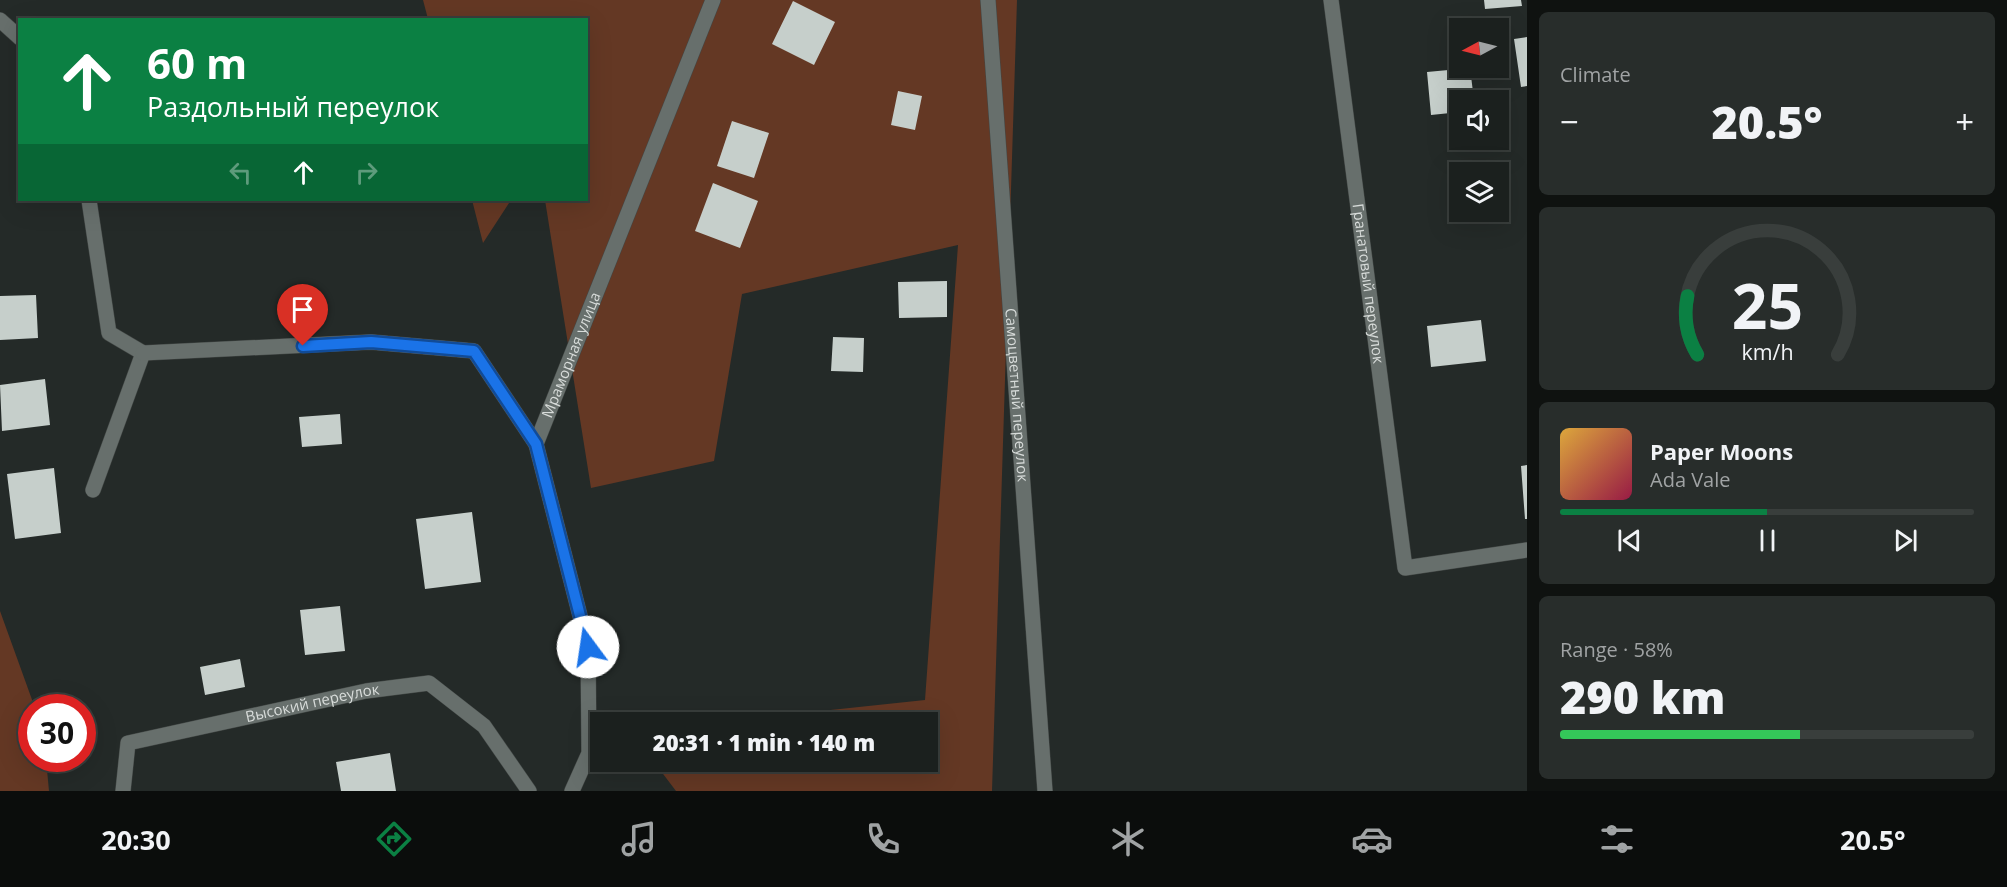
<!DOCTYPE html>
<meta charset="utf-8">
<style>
:root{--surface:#1b201e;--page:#282d2b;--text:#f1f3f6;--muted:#a0a3a4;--line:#393e3c;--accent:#0b8043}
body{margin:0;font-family:"Open Sans",sans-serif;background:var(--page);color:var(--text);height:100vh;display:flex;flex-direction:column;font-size:22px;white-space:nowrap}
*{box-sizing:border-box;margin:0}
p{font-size:20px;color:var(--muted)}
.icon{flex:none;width:33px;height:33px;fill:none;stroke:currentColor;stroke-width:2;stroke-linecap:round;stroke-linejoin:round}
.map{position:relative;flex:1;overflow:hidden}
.sheet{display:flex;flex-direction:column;gap:12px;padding:12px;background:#0f1210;width:480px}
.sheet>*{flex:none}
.top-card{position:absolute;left:18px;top:18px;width:570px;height:183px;border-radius:0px;box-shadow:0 6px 24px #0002,0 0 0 2px var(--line);background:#0b8043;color:#fff;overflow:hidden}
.needle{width:39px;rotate:263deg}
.tools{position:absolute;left:1449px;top:18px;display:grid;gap:12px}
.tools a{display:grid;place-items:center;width:60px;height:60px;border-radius:0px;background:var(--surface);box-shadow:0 6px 24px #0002,0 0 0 2px var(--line);font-size:30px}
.speed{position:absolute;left:18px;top:694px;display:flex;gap:12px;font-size:30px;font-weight:700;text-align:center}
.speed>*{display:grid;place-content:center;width:78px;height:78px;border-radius:50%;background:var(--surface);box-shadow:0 6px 24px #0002,0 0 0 2px var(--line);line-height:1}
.speed .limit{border:9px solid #d22;background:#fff;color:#111}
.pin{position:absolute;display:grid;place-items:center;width:51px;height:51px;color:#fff;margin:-62px -26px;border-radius:50% 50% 50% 0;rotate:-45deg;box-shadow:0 0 6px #0007}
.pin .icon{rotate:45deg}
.me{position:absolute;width:66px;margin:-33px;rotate:346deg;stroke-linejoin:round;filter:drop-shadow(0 0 4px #0008)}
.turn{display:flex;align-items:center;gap:21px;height:126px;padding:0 30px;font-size:27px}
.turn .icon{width:78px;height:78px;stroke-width:2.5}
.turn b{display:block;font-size:42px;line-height:51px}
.lanes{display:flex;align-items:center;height:57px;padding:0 30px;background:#0003;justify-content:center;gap:30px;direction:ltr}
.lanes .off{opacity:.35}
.big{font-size:45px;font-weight:800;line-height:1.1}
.sheet .widget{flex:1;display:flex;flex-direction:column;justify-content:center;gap:9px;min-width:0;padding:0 21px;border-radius:9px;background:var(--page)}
.sheet .dial{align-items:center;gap:0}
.dial svg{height:156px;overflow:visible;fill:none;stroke:var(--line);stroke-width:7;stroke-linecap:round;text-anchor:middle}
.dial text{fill:var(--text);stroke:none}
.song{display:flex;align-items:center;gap:18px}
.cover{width:72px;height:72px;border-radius:9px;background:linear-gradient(135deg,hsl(40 70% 55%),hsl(340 70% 35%))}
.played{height:6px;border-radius:3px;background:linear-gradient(90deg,var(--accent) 50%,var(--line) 50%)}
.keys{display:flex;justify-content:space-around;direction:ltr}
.heat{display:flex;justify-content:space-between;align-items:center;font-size:33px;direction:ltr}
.charge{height:9px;border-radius:4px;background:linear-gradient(90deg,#34c759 58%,var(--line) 0)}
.trip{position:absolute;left:590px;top:712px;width:348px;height:60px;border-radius:0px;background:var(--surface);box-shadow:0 6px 24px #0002,0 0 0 2px var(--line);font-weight:800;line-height:60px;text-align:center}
.tabs{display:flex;height:96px;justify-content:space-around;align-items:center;background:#0b0d0c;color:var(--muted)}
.tabs .icon{width:42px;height:42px}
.tabs .selected{color:var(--accent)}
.tabs b{font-size:27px;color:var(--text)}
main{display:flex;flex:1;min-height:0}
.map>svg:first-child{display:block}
.green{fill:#643824}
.building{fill:#c6cfcb}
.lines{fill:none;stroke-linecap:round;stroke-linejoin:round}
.minor-casing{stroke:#424745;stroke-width:16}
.minor{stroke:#676f6c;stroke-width:15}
.route-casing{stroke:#114b97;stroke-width:15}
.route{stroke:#1a73e8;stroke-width:10}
.labels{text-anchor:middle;stroke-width:6;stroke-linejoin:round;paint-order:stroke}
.street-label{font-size:15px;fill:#d8dcda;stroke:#242a28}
</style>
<main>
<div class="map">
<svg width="1527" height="791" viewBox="0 0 1527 791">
<rect width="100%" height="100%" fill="#242a28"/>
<path class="green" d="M423 0H1017L992 791H676L654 762H927V723H707L925 700 958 245 742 294 714 461 591 488 545 200H586V20L428 19Z
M472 200H511L483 243Z
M0 611 35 708H32V759H46L49 791H0Z"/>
<path class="building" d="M1484 0H1521L1522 6 1485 9Z
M793 1 835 22 814 65 772 44Z
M1527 37V86L1521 87 1514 39Z
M1470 68 1474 100H1460V112L1431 115 1427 72Z
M898 91 922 96 915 130 891 125Z
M732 121 769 133 754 178 717 166Z
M713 183 758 201 740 248 695 231Z
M947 281V317L899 318 898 282Z
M36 295 38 338 0 340V296Z
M1481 320 1486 361 1431 367 1427 326Z
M833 337 864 338 863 372 831 371Z
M45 379 50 425 2 431 0 385Z
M340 414 342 444 302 447 299 417Z
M1527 465V519H1525L1521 466Z
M54 468 61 533 15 539 7 474Z
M472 512 481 582 425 589 416 519Z
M340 606 345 651 305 655 300 610Z
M240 659 245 687 205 695 200 667Z
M390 753 396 791H341L336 762Z"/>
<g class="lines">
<g class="minor-casing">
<g id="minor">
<path id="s1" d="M988 0 1045 791"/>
<path id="s2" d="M1331 0 1405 568 1527 550"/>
<path d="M0 20 20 38"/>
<path d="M89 200 109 333 143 353 93 490"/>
<path d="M143 353 371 342 474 351 536 444"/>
<path id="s3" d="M123 791 128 743 366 691 429 683 484 726 529 791"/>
<path id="s4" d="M572 791 589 753 588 647 536 444 713 0"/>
</g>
</g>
<use href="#minor" class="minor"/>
</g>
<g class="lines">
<g class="route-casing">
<path id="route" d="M303 346 371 342 474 351 536 444 588 647"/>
</g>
<use href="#route" class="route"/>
</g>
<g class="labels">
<g class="street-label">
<text dy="5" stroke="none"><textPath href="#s2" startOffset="286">Гранатовый переулок</textPath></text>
<text dy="5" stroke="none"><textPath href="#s4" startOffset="453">Мраморная улица</textPath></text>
<text dy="5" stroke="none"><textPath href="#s1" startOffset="396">Самоцветный переулок</textPath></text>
<text dy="5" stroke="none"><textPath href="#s3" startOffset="237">Высокий переулок</textPath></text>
</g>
</g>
</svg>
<div class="tools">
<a><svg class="needle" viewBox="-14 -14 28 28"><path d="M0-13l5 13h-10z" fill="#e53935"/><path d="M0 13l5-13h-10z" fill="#a0a3a4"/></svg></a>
<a><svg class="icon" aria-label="sound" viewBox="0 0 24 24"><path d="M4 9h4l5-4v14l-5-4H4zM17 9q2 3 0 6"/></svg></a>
<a><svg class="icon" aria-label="layers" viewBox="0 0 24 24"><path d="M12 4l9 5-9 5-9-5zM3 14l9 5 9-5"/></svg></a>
</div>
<div class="speed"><div class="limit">30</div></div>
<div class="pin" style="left:303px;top:346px;background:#d93025"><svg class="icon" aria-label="arrive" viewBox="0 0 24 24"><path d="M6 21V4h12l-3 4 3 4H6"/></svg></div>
<svg class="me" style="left:588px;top:647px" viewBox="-20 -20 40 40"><circle r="19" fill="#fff"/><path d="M0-13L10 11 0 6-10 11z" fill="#1a73e8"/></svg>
<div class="trip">20:31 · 1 min · 140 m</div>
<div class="top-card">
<div class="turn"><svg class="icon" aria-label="ahead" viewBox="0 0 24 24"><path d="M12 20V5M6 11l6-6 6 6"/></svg><div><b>60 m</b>Раздольный переулок</div></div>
<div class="lanes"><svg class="icon off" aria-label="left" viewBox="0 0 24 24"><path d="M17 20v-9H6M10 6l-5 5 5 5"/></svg><svg class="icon" aria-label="ahead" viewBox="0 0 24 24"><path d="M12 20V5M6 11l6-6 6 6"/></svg><svg class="icon off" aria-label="right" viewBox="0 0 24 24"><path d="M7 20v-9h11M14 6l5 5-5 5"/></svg></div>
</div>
</div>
<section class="sheet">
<div class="widget"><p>Climate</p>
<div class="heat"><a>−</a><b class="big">20.5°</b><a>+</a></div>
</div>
<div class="widget dial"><svg viewBox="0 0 100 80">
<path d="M14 69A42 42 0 1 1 86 69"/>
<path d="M14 69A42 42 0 0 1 9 39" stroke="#0b8043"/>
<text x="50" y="56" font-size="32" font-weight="700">25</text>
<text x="50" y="72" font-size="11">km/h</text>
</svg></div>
<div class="widget">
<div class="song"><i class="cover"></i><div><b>Paper Moons</b><p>Ada Vale</p></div></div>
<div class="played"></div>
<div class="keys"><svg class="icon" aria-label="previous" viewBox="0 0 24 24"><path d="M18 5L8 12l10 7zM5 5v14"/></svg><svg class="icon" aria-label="pause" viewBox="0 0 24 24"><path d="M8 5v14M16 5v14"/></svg><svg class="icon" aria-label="next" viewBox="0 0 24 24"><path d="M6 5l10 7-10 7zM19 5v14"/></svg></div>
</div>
<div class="widget"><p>Range · 58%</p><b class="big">290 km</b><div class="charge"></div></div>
</section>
</main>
<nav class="tabs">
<b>20:30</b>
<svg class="icon selected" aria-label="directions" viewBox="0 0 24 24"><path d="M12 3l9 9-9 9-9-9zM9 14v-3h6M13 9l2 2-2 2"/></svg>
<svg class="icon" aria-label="music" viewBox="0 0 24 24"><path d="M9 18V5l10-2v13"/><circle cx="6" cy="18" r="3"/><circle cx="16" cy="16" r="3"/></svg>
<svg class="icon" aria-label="phone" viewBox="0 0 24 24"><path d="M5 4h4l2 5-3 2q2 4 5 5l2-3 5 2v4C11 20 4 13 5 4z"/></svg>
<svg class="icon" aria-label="climate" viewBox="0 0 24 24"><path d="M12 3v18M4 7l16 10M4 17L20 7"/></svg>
<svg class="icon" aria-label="car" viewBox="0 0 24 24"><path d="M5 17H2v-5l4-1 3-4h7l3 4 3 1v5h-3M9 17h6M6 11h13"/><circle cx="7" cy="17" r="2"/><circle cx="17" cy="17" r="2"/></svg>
<svg class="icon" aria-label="filters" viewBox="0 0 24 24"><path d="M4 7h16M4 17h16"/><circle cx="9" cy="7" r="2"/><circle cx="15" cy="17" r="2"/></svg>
<b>20.5°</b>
</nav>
